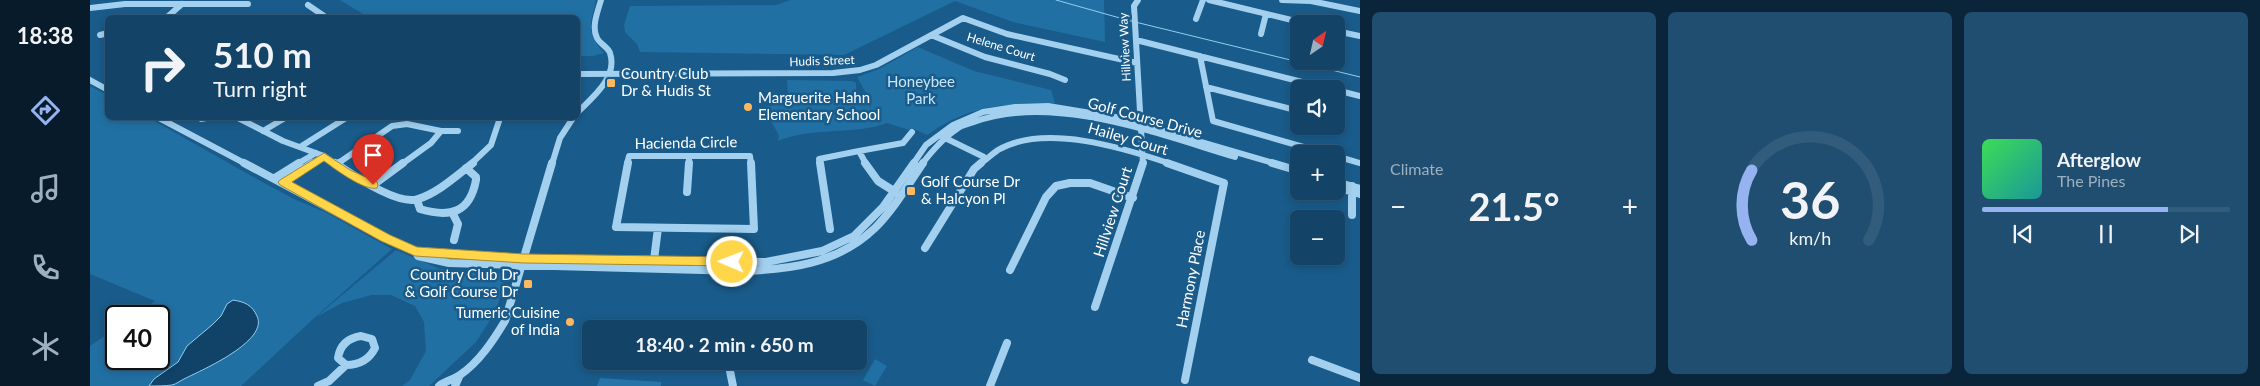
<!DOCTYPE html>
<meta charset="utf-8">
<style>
:root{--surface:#134468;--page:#204e71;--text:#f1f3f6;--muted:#9db0c0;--line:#325c7c;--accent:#95b2f1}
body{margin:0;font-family:Lato,sans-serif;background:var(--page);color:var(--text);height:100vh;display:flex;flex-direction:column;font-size:19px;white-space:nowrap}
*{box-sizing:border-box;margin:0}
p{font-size:16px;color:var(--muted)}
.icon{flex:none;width:28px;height:28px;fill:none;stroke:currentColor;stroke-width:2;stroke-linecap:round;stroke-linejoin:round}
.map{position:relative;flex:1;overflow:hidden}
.drawer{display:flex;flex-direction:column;gap:12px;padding:12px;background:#0a2539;width:900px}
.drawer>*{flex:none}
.top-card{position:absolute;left:15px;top:15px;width:475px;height:105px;border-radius:8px;box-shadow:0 2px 8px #0003,0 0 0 1px var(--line);background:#134468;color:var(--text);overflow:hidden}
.needle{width:32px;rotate:34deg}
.tools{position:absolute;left:1200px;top:15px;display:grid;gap:10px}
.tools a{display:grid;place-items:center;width:55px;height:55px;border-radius:8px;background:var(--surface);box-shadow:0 2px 8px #0003,0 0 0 1px var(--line);font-size:25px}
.speed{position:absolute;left:15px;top:305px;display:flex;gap:10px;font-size:25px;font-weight:700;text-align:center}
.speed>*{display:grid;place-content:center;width:65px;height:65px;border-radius:50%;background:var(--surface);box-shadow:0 2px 8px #0003,0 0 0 1px var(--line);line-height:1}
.speed .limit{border:2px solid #111;border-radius:8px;background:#fff;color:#111}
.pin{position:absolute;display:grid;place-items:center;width:42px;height:42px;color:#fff;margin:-51px -21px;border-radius:50% 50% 50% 0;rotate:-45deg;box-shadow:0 0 5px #0007}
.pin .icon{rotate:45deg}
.me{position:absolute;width:55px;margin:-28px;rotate:271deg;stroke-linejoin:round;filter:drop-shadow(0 0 4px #0008)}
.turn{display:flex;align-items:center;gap:18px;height:105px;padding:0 25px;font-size:22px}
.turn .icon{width:65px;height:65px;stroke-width:2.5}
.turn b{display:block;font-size:35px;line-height:42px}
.big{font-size:38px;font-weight:700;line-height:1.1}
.drawer .card{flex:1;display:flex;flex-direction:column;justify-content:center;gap:8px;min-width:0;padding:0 18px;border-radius:8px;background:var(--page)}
.drawer .dial{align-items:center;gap:0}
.dial svg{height:130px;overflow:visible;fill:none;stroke:var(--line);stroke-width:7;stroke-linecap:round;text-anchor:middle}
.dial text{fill:var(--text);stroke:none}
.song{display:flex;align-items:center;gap:15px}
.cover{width:60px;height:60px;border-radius:8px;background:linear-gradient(135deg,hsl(130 70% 55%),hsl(180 70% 35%))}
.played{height:5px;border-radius:2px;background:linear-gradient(90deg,var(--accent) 75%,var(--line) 75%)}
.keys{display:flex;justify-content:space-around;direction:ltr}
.heat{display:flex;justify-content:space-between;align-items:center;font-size:28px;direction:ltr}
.drawer .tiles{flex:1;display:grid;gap:12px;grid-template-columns:repeat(3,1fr)}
.trip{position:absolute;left:492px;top:320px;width:285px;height:50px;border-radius:8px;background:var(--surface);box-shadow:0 2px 8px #0003,0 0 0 1px var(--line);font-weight:700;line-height:50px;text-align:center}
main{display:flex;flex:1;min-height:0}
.tab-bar{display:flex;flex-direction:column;width:90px;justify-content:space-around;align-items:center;background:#081b2a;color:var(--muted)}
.tab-bar .icon{width:35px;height:35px}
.tab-bar .active{color:var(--accent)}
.tab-bar b{font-size:22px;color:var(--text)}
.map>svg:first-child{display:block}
.green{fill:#2170a3}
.water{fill:#104367;stroke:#95cdf0}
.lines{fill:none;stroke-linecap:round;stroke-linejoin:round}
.stream{stroke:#95cdf0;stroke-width:1}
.building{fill:#2775a8}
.minor-far1{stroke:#a2d0ee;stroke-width:6}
.minor{stroke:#a2d0ee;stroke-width:8}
.route{fill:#ffd54a;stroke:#a68a30}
.poi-dot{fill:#ffb85f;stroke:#195b8a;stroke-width:2}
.labels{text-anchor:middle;stroke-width:5;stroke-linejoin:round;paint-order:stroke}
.far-street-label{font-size:12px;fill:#fff;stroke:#195b8a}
.poi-label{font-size:15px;fill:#fff;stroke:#195b8a;text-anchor:start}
.park-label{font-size:15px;fill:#c8e6fa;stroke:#195b8a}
.street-label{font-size:15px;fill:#fff;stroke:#195b8a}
</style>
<main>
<nav class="tab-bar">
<b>18:38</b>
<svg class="icon active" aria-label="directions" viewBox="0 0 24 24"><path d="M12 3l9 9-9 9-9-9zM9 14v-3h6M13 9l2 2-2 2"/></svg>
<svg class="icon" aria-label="music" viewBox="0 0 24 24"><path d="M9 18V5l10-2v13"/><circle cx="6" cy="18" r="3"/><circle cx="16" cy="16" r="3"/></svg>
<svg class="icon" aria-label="phone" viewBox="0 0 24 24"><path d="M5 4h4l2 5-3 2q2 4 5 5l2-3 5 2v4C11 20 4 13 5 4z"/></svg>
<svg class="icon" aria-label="climate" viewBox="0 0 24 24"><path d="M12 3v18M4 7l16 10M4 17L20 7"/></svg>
</nav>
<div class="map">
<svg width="1270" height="386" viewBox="0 0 1270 386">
<rect width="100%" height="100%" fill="#195b8a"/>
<path class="green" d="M250 0H506C500 26 496 32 514 53L503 56H488V18L278 17Z
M700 0H1014L1015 42 923 22 865 1 754 55 550 52 547 44 535 32 534 25 540 6 686 5Z
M828 47 884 71 961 90 965 103C916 103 878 105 837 135L822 128 819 130 797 123C766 135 719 127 688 141L689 136 674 107 692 104 688 98H679L682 95 698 93 697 80 762 81 766 83V95L780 103 781 111V102L767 77 789 69Z
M0 86 17 95 18 118H59L174 183 206 200 235 212 302 249 223 319 151 386H0V346L26 328V359H69V316H44L65 301 0 274Z
M306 250 350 269 410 273 415 279 406 311 386 342 339 386H312L320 380 336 351 334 322 325 306 301 295H282L252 303 226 317Z
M785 359 797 366 785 386 773 380Z"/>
<path class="water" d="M143 300C155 302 162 305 167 316 179 341 112 370 96 378 91 380 87 384 82 385 76 386 66 386 59 386L64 379 88 362 97 346 122 325 131 316 137 304Z"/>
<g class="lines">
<path class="stream" d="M966 0 1037 20 1270 77"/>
</g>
<path class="building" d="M510 378 571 382V386H507Z"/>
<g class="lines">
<path class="minor-far1" d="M1048 0 1044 6 1053 164
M1119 0 1218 24
M1192 0 1221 1 1270 11
M218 5 237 18
M0 8 35 4H158
M76 18 92 4
M1106 19 1113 0
M1246 31 1270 36
M1171 34 1176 14
M10 35 18 33
M841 35 895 57 960 74 975 80
M1046 40 1240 89
M1110 56 1123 121 1238 154
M488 74 743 73 770 70 786 65 873 18 917 34 1047 63
M0 80 18 90
M1116 87 1209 111
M1246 90 1270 96
M488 112C503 97 528 77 520 53 518 47 510 44 507 38 501 27 508 11 511 0
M69 118 156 164
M148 118 193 141 234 156 246 164
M111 119 116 118
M173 131 195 118
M351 131H368
M851 136 894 157
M210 147 256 118
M1246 156 1270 163
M207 164 226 153
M221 164 234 156
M247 164 302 126 317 124 351 131 341 143 312 164
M381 164 401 145 410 118
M462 164 470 138 483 118
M537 164 539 156H660L661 164
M599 164V156
M730 164 729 159 769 151
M776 164 769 151 813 143 822 132
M823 164 836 145 863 125 893 112 925 107 958 106 1025 117 1187 164
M832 164C842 151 853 138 867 129 871 125 879 124 884 122 963 93 1068 134 1145 157
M890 164C896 160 902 154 908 150 954 123 1034 148 1081 164"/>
<path class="minor" d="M154 163 295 238 325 251 445 259 676 262 732 251 764 236 793 207 824 163
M245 163C261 174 308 206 328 199 348 193 367 175 383 163
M538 163 526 227 664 229 661 163
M730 163 740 229
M775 163 788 181 807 193
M1077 163 1134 183 1095 380
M1182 163 1209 171
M246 165 249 163
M185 178 209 163
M193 182 223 163
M1246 182 1270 189
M283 185 313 163
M1262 186V215
M1246 187 1270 194
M597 192 599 163
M327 200 330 209C360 218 380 213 386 180V177L376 168
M363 214 368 224 364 240
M835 248 884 169 891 163
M325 251 328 256 359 263 649 271C698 270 748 264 785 228 804 209 818 185 833 163
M564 260 568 228
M920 270 956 197 966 186 980 183H1000L1043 198
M1005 307 1053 163
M271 336 282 339 285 348C279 360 269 365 256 365L248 358C250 345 258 338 271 336Z
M1222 360 1270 378
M640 371 643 386
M228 386 239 381 256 365
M349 386C355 381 363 380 370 375 389 362 403 341 415 321L462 163
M365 386 369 377
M900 386 917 343"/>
</g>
<path class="route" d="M234 153 260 170 287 182 288 185 287 188C274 191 245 169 234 161L202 182 300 235 327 247 434 254 642 257 649 262 642 266 434 263 325 256 291 241 190 185 188 182 190 180Z"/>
<g class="poi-dot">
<rect x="516" y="78" width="10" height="10" rx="2.5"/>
<circle cx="658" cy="107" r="5"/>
<rect x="816" y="186" width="10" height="10" rx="2.5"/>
<rect x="433" y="279" width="10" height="10" rx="2.5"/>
<circle cx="480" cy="322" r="5"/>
</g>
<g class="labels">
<g class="far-street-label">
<text transform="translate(911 47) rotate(17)" y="4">Helene Court</text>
<text transform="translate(1035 47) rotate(-93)" y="4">Hillview Way</text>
<text transform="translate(732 61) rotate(-2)" y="4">Hudis Street</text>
</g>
<g class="poi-label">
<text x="531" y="79">Country Club<tspan x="531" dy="17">Dr &amp; Hudis St</tspan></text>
<text x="668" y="103">Marguerite Hahn<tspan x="668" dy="17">Elementary School</tspan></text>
<text x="831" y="187">Golf Course Dr<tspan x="831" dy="17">&amp; Halcyon Pl</tspan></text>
<text x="428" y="280" text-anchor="end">Country Club Dr<tspan x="428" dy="17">&amp; Golf Course Dr</tspan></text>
<text x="470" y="318" text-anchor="end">Tumeric Cuisine<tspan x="470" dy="17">of India</tspan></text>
</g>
<g class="park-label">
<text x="831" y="87">Honeybee<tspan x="831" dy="17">Park</tspan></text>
</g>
<g class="street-label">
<text transform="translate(1055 118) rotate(15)" y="5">Golf Course Drive</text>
<text transform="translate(1038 139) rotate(16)" y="5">Hailey Court</text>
<text transform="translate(596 143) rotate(-1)" y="5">Hacienda Circle</text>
<text transform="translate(1023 212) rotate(-72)" y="5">Hillview Court</text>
<text transform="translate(1101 279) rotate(-79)" y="5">Harmony Place</text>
</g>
</g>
</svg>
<div class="tools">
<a><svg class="needle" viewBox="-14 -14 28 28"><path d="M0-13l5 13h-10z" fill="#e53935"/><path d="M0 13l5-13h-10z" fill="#9db0c0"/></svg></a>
<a><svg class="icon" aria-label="sound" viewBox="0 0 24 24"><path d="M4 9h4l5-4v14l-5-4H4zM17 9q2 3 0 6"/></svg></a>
<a>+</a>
<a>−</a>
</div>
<div class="speed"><div class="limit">40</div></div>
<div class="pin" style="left:283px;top:185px;background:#d93025"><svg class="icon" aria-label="arrive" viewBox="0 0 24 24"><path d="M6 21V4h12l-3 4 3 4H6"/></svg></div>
<svg class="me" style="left:642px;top:262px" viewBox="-20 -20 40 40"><circle r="17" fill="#ffd54a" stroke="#fff" stroke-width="3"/><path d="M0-11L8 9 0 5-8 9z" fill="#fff"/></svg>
<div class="trip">18:40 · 2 min · 650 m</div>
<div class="top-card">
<div class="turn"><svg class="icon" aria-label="right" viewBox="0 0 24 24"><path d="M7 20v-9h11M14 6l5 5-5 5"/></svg><div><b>510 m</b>Turn right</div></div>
</div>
</div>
<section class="drawer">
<div class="tiles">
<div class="card"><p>Climate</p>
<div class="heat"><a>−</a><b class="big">21.5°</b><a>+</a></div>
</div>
<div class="card dial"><svg viewBox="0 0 100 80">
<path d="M14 69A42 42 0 1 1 86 69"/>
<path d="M14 69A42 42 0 0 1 14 26" stroke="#95b2f1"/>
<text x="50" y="56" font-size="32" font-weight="700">36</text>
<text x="50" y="72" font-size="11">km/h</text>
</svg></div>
<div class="card">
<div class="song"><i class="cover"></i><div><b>Afterglow</b><p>The Pines</p></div></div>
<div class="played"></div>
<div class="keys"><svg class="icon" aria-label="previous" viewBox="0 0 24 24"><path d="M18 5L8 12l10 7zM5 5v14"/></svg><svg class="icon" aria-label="pause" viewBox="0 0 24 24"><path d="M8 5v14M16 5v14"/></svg><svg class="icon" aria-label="next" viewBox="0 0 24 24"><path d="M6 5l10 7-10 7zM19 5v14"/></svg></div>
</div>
</div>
</section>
</main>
